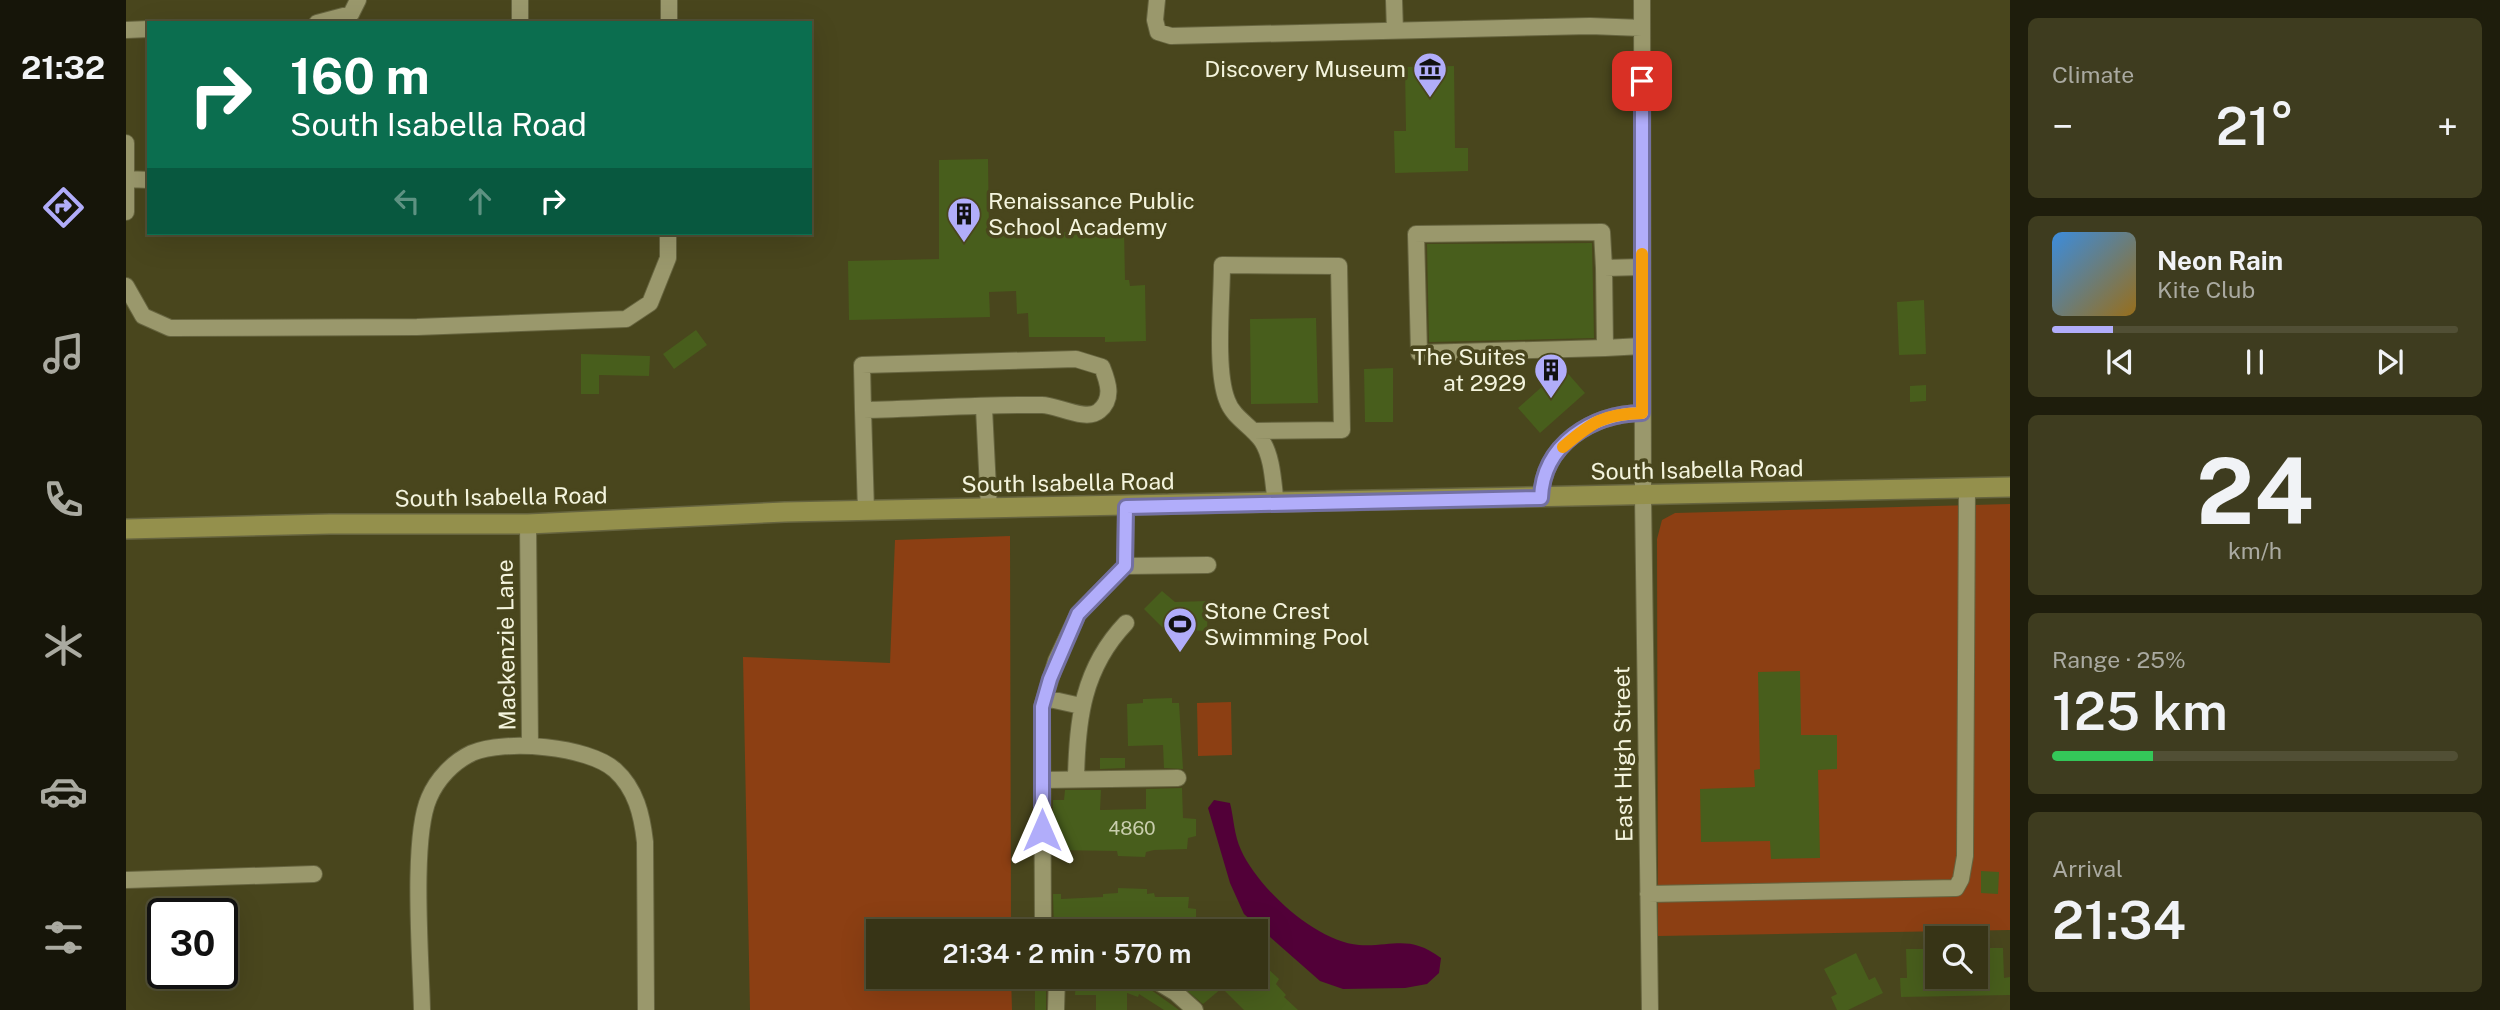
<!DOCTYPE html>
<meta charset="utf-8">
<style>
:root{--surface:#373416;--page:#3e3c1f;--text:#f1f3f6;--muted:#aaaaa1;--line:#514f35;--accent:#b1adfa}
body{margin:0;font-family:"Public Sans",sans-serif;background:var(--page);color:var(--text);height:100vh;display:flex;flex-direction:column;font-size:26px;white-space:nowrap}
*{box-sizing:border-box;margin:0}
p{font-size:23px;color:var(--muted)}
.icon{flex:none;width:38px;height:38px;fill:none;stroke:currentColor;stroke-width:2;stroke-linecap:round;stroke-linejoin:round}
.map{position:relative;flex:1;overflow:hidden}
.sheet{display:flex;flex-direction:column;gap:18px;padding:18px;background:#1e1d0c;width:490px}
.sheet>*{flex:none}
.hud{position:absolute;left:21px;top:21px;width:665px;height:214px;border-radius:0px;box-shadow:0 7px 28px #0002,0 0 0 2px var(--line);background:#0b6e4f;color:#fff;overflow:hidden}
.fabs{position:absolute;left:1799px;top:926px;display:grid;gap:14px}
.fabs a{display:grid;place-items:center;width:63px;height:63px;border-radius:0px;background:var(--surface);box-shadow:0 7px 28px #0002,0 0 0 2px var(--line);font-size:35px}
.speed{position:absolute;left:21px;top:898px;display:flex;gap:14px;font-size:35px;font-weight:700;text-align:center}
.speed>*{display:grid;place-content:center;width:91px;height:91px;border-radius:50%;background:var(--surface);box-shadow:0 7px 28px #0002,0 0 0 2px var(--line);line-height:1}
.speed .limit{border:4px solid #111;border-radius:10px;background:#fff;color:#111}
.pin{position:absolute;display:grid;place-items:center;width:60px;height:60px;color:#fff;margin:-30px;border-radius:14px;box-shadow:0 4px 10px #0006}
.me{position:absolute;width:77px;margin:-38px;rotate:0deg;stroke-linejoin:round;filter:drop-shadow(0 0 5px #0008)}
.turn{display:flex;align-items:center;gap:24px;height:147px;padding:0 28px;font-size:32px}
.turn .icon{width:91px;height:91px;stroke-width:2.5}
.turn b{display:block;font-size:49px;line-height:60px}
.lanes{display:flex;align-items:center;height:66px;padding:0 28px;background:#0003;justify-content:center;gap:35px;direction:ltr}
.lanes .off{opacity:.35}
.big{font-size:52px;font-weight:600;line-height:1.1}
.sheet .card{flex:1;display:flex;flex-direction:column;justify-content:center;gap:10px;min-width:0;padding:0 24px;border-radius:10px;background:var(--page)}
.sheet .dial{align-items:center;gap:0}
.dial b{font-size:91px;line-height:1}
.song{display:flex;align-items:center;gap:21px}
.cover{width:84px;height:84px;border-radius:10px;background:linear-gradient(135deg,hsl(210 70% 55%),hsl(40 70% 35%))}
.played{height:7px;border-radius:4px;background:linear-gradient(90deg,var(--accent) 15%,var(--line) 15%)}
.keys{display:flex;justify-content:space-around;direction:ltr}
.heat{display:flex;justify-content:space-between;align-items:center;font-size:38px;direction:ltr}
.charge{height:10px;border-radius:5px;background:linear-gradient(90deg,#34c759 25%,var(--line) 0)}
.trip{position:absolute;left:740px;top:919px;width:402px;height:70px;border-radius:0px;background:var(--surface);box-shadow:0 7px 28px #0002,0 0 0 2px var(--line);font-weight:600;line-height:70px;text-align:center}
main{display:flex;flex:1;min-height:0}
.tabs{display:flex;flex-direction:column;width:126px;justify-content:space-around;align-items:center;background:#161509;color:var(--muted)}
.tabs .icon{width:49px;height:49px}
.tabs .active{color:var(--accent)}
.tabs b{font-size:32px;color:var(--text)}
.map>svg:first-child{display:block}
.green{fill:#8c3f13}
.water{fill:#520038}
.building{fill:#485e1c}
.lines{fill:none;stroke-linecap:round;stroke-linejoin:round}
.minor-casing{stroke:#66643f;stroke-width:18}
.major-casing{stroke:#66643f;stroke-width:22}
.minor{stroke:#9a986c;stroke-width:16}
.major{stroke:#94904c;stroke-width:19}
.route-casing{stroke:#7370a2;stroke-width:18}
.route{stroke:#b1adfa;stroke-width:12}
.slow{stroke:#f59e0b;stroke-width:12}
.labels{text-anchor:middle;stroke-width:7;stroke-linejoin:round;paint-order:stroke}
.number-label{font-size:19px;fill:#c9cead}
.poi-label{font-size:23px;fill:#f4f4dd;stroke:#49461d;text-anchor:end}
.street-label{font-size:23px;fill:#f4f4dd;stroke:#49461d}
</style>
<main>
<nav class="tabs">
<b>21:32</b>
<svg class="icon active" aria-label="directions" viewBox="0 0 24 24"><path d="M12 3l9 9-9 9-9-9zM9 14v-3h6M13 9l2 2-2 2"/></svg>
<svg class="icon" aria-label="music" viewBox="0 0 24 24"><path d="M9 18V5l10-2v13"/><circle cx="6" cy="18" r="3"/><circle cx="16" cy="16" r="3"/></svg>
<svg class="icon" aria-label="phone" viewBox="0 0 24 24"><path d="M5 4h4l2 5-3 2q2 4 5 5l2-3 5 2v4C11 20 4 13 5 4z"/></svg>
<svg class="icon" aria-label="climate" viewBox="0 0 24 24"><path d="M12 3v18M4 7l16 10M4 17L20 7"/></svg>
<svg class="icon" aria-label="car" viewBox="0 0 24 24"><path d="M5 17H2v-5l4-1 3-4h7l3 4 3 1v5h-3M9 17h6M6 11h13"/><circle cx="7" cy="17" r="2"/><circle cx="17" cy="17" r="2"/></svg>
<svg class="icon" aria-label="filters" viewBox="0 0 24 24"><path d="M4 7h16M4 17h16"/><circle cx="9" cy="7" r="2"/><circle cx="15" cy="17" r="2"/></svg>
</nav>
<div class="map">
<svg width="1884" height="1010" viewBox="0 0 1884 1010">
<rect width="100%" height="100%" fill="#49461d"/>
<path class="green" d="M1884 504V930L1532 936 1531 539 1536 520 1549 513Z
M884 536 885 931H752V976L885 977 886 1010H624L617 657 764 663 769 540Z
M1105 702 1106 755 1072 756 1071 703Z"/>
<path class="water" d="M1088 800 1104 803C1108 819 1108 835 1115 850 1132 888 1190 942 1233 945 1267 947 1283 934 1315 958L1313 973 1301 984 1279 988 1217 989 1194 981 1118 914 1104 883 1082 808Z"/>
<path class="building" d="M1328 66 1329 148H1342V171L1269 173 1268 131H1280L1279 67Z
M862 159 863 235 998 230 999 280H1003L1004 286 1019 285 1020 341 979 342V337H903L902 313 891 314 890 291 863 292 864 317 723 320 722 261 813 259V160Z
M1466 243 1468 338 1303 342 1301 244Z
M1798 300 1800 354 1773 355 1771 302Z
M1190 318 1192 403 1125 404 1124 319Z
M570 330 581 345 548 369 537 354Z
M455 354 524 356 523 376 473 375V394H455Z
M1267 368V422H1239L1238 369Z
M1437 368 1459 393 1414 433 1392 408Z
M1800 385V401L1784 402V386Z
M1036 591 1049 602 1082 601 1081 631 1038 629 1018 609Z
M1674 671 1675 735H1711V769L1692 770 1694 858 1645 859 1644 841 1575 842 1574 789 1629 787 1628 770 1634 769 1632 672Z
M1046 698V703H1053L1057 769 1038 768 1037 745 1002 746 1001 704 1017 703V699Z
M974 758H999V768L974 769Z
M1056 788 1057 818 1070 819V836L1062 838 1061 849 1028 850 1020 852 1019 857 992 856 991 851 927 850V800H938L939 790H975L974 810 1020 809V789Z
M1855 871 1873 872 1872 894 1855 893Z
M992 888 1021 889V894L1028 893 1029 897H1063L1062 908 1070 909V926L1048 931H928L927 894H935V899L977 897V894L992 893Z
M1850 948H1877L1878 978 1884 977V995L1775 997 1774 978H1781L1780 949H1811V976H1850Z
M1730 953 1743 980 1749 977 1757 993 1722 1010H1711L1705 997 1711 994 1698 969Z
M1130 958 1153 979 1150 984 1160 995 1158 997 1172 1010H1118L1096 988 1077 1004 1043 976H1130Z
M988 976 1014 982 1053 1010H1038L1013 994 1012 997 1001 993V1010H970V995H949L950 979H989Z
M920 987V1010H909V988Z"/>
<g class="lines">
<g class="minor-casing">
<path id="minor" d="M1031 0 1029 20 1032 32 1045 36 1464 26 1516 28
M1268 0 1269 31
M1516 0 1517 496 1524 1010
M191 23 225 14 232 0
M394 23V0
M543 23V0
M0 30 23 29
M0 143V212
M1 179 23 180
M1516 267 1478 268 1479 348 1516 346
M1478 268 1476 232 1290 234 1293 353 1479 348
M0 286 17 316 44 328 291 327 500 319 524 303 542 258V233
M858 408 863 509
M737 410 736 365 950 359 976 367C982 382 988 399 973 411 960 422 931 405 916 405 857 404 796 409 737 410L740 511
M1127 431 1216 430 1213 266 1096 265C1096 299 1089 370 1101 400 1107 418 1126 426 1136 441 1147 458 1147 484 1150 504
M1415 498C1417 444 1466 414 1516 413
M402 524 404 746
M999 566 1082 565
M919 698 955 706
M950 779C951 719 957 668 1000 623
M916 780 1052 778
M0 880 188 874
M1522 894 1830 888 1835 879 1839 856 1841 488
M917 931 916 707 930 661 952 614 999 566 1000 507
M1022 976 1050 993 1069 1010
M296 1010C295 960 285 839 303 798 311 779 327 762 346 753 379 739 462 746 489 770 510 789 516 815 519 842L520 1010
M930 1010 931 976"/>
</g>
<g class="major-casing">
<path id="major" d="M0 529 204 524H402L659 512 1884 487"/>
</g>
<use href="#minor" class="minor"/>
<use href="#major" class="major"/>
</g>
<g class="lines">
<g class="route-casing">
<path id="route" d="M916 830V707L924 679 952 614 999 566 1000 507 1415 498C1417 444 1466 414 1516 413V81"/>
</g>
<use href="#route" class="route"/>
<path class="slow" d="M1437 447C1466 422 1478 414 1516 413V254"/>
</g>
<defs>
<g id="museum-pin" transform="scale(1.75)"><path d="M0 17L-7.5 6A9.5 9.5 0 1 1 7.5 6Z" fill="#b1adfa" stroke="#49461d"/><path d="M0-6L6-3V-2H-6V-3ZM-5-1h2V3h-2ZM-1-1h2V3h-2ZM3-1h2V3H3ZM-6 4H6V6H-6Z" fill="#111"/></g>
<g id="building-pin" transform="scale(1.75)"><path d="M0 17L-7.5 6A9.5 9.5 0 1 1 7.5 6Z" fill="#b1adfa" stroke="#49461d"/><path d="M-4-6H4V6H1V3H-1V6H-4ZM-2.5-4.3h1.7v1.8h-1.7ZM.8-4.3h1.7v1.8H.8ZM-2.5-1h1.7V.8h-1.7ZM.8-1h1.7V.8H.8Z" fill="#111"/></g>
<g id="stadium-pin" transform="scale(1.75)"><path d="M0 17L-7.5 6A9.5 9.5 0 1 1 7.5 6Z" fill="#b1adfa" stroke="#49461d"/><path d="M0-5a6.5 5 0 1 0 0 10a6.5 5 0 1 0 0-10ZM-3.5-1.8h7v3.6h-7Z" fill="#111"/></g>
</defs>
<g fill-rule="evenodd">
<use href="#museum-pin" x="1304" y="69"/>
<use href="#building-pin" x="838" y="214"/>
<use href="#building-pin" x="1425" y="370"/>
<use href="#stadium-pin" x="1054" y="624"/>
</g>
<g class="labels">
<g class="number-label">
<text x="1006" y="835">4860</text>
</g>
<g class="poi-label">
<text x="1280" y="77">Discovery Museum</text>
<text x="862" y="209" text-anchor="start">Renaissance Public<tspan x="862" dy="26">School Academy</tspan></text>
<text x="1400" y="365">The Suites<tspan x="1400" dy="26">at 2929</tspan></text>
<text x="1078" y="619" text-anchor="start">Stone Crest<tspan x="1078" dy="26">Swimming Pool</tspan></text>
</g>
<g class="street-label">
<text transform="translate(1571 470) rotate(-1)" y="8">South Isabella Road</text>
<text transform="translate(942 483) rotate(-1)" y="8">South Isabella Road</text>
<text transform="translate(375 497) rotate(-1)" y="8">South Isabella Road</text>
<text transform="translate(380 645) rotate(-91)" y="8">Mackenzie Lane</text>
<text transform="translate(1497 754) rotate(-91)" y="8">East High Street</text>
</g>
</g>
</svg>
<div class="fabs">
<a><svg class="icon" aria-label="search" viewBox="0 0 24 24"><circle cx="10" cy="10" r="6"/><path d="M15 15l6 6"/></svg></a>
</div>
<div class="speed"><div class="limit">30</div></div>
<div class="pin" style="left:1516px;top:81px;background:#d93025"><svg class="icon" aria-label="arrive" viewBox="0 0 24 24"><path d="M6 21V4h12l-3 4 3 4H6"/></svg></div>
<svg class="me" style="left:916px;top:830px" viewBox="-20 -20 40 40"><path d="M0-17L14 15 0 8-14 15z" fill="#b1adfa" stroke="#fff" stroke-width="4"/></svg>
<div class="trip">21:34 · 2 min · 570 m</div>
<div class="hud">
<div class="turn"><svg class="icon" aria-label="right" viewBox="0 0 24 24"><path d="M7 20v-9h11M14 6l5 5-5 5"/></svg><div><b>160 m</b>South Isabella Road</div></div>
<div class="lanes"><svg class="icon off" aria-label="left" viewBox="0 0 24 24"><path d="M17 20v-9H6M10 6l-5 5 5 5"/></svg><svg class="icon off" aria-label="ahead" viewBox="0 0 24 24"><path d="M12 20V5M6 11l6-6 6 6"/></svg><svg class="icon" aria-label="right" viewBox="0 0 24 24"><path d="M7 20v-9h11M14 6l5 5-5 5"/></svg></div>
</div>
</div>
<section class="sheet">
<div class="card"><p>Climate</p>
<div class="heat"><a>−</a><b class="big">21°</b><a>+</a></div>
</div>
<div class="card">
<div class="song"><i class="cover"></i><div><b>Neon Rain</b><p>Kite Club</p></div></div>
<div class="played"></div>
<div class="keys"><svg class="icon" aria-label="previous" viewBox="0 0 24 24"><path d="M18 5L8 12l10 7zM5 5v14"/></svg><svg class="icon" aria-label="pause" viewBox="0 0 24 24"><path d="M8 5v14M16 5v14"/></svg><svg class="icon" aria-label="next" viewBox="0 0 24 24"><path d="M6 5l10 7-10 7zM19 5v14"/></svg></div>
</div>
<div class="card dial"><b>24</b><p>km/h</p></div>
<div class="card"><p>Range · 25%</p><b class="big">125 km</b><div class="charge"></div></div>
<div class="card"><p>Arrival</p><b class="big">21:34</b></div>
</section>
</main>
